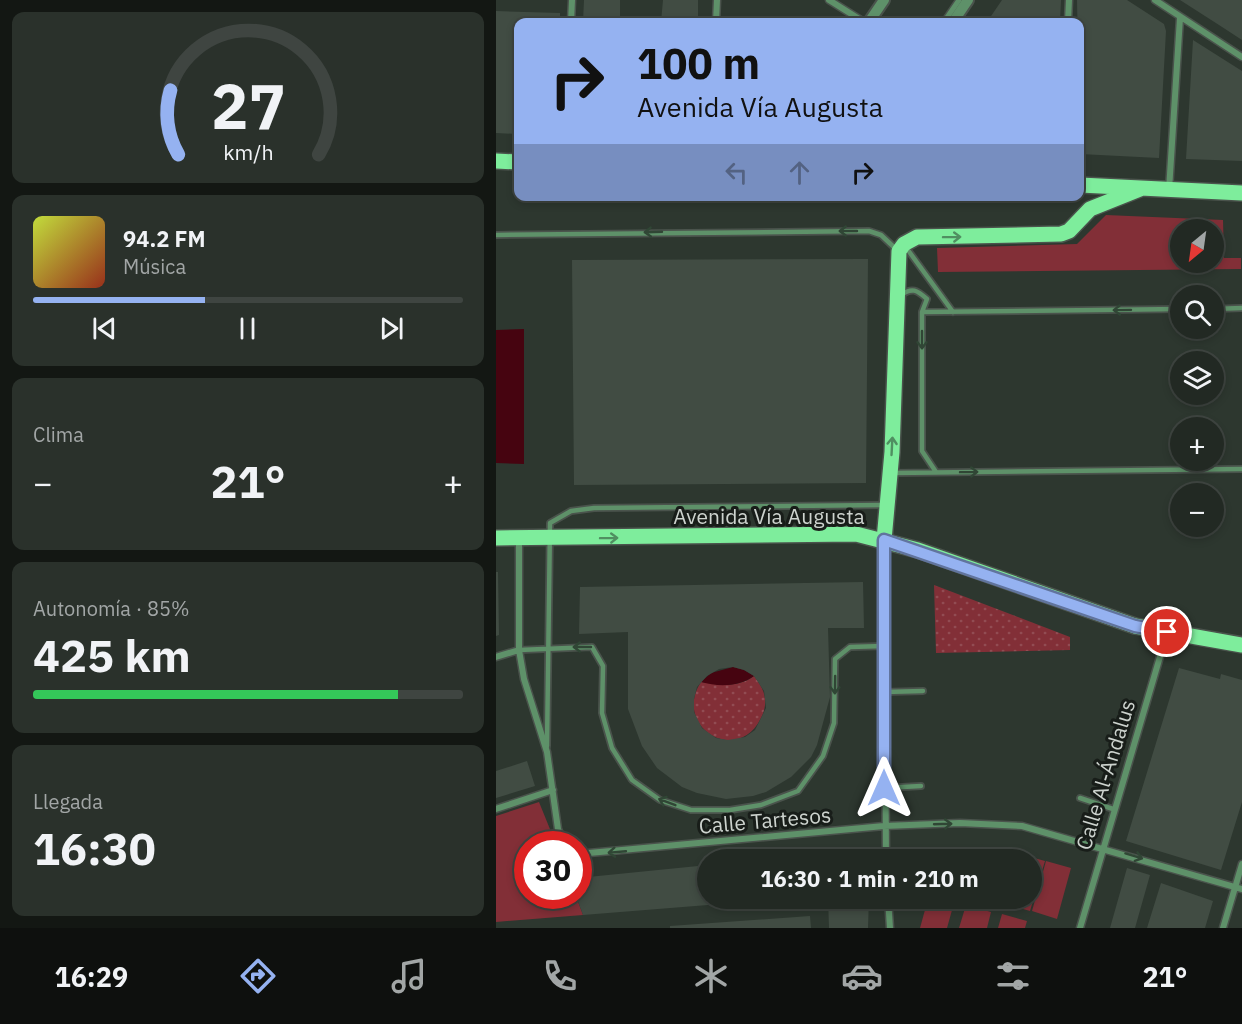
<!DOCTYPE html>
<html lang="es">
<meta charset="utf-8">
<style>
:root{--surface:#222923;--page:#2a312b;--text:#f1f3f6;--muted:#a2a6a6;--line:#3f4541;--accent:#95b2f1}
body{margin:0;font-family:"IBM Plex Sans",sans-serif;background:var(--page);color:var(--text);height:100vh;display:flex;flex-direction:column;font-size:22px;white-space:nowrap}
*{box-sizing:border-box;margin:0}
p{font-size:20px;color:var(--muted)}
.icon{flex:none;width:33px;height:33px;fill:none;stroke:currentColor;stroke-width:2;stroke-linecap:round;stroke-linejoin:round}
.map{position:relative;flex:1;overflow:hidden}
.side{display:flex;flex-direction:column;gap:12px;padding:12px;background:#131713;width:496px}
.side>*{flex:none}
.hud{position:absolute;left:18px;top:18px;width:570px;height:183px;border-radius:12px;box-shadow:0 3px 9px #0003,0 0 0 2px var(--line);background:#95b2f1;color:#111;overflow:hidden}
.needle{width:39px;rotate:209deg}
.tools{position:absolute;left:674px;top:219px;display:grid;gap:12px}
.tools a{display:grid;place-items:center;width:54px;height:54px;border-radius:50%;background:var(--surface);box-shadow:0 3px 9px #0003,0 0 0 2px var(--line);font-size:30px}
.speed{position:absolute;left:18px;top:831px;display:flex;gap:12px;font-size:30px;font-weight:700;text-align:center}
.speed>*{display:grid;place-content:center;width:78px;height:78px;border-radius:50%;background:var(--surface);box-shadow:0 3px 9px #0003,0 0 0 2px var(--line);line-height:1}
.speed .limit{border:9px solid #d22;background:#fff;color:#111}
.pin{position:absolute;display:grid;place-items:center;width:51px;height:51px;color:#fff;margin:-26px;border:3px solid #fff;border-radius:50%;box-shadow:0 2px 6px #0007}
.me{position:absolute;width:66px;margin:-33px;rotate:0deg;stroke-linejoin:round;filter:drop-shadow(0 0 4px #0008)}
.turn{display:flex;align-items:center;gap:21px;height:126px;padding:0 24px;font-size:27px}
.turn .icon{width:78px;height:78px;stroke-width:2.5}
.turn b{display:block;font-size:42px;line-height:51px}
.lanes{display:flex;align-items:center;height:57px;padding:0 24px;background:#0003;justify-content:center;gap:30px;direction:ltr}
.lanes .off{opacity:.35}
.big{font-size:45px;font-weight:700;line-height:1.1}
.side .widget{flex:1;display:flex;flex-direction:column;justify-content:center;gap:9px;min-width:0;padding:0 21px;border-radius:12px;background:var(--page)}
.side .dial{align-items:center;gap:0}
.dial svg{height:156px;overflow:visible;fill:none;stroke:var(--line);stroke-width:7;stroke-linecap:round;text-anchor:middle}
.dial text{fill:var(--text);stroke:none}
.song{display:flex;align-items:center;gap:18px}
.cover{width:72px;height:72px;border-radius:9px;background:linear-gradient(135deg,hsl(70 70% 55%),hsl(10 70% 35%))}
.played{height:6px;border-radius:3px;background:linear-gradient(90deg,var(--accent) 40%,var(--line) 40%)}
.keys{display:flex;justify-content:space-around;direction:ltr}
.heat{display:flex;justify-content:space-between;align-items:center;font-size:33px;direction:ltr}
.charge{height:9px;border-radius:4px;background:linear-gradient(90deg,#34c759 85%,var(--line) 0)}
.trip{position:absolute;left:201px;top:849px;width:345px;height:60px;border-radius:30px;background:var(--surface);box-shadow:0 3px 9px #0003,0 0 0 2px var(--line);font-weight:700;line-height:60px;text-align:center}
.tab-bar{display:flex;height:96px;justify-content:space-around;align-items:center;background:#0e100e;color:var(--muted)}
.tab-bar .icon{width:42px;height:42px}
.tab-bar .selected{color:var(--accent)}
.tab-bar b{font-size:27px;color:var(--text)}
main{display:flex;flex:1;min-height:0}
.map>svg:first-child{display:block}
.grass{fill:#822f37;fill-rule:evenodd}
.park{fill:url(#park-dots)}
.water{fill:#460410}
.building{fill:#414c43;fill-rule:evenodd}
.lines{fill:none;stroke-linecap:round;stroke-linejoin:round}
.service-casing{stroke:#4a534c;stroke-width:8}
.pedestrian-casing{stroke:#4a534c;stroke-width:8}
.minor-casing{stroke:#4a534c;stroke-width:9}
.tertiary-casing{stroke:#4a534c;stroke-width:14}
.primary-casing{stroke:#4a534c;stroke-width:18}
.service{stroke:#5e9169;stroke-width:4.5}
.pedestrian{stroke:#5e9169;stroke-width:5}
.minor{stroke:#5e9169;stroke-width:6}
.tertiary{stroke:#5e9169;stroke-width:10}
.primary{stroke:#7eed9c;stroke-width:15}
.oneway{stroke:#304635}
.oneway2{stroke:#508f61}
.route-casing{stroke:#61749d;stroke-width:15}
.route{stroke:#95b2f1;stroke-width:10}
.labels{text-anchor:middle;stroke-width:6;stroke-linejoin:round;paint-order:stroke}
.street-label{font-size:21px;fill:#cdd3ce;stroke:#181d19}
</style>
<main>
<section class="side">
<div class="widget dial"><svg viewBox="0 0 100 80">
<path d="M14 69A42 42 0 1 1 86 69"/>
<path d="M14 69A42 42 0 0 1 10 36" stroke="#95b2f1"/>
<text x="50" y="56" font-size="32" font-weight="700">27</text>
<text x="50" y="72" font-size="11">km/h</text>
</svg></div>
<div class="widget">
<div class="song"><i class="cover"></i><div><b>94.2 FM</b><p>Música</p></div></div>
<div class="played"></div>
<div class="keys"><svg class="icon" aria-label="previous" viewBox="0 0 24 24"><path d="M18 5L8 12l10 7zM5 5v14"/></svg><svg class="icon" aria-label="pause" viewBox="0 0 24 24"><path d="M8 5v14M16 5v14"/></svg><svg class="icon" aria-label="next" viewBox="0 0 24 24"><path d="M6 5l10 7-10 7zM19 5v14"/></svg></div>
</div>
<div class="widget"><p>Clima</p>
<div class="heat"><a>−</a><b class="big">21°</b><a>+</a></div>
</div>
<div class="widget"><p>Autonomía · 85%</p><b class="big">425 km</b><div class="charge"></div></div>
<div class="widget"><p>Llegada</p><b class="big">16:30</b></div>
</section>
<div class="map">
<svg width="746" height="928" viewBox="0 0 746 928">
<defs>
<pattern id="park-dots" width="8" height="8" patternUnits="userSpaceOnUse" patternTransform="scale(1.5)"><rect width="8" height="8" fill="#822f37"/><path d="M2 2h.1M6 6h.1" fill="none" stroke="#924c53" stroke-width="1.8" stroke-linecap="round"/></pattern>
</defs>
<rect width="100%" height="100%" fill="#2d372f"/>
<path class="grass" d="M610 215 727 220 728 258H745V269L442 272 441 248 581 244ZM684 230H717V262H684Z
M43 802 60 844H32V896H80L87 915 0 922V816Z
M524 854 549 861 534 911 509 904 511 899 536 898V860L522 859Z
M550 861 575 868 561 919 536 911Z
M432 899 458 903 451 928H424Z
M470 905 495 912 491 928H463Z
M506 914 531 921 529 928H502Z"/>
<path class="park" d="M438 585 574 637V650L440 653Z
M258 676C269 690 273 702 265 718 241 767 176 726 205 682 223 685 242 688 258 676Z"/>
<path class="water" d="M28 329V464L0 463V330Z
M237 667 248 670 258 676C243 687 222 687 205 682L215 673Z"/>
<path class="building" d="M88 0H124V22H87Z
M167 0H202V22H165Z
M506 0H565L564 22H491Z
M581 0H631L668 24 670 31 663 158 584 154Z
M684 0H746V40L723 25Z
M0 11 64 13V22H22V134L0 133Z
M697 40 746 71V161L690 159Z
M372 259 370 483 78 485 76 260Z
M0 572H2L3 635 0 636Z
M367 582 368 628H332L334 697 321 745 315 757 295 777 270 792 257 796 230 799 201 793 186 787 161 768 146 746 132 709V632L83 634 84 587ZM237 667 248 670 258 676 268 691 270 708 259 730 249 737 232 740 220 738 206 728 198 712V699L201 687 211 676 223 669Z
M683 668 724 679 725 674 746 680V802L725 870 630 841Z
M31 761 39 786 0 798V771Z
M374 849 373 860H280V858Z
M212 865V898L274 900 87 915 80 896H82V878Z
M631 868 654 875 639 928H614Z
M665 883 717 901 709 928H651Z
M332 898H373L372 928H333Z
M314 916 315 928H174V926Z"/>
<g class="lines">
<g class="service-casing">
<path id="service" d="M0 235 373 231 385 235 401 250
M409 246 457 312
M405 295C416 287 421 290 431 299L426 312V451L440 472
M717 309 746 308
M426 312 684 309
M396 473 746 469
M23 650 96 647 107 666 106 713 116 748 136 780 164 800 195 810H234L265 805 302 791 327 756 338 723 339 659 354 647 388 646
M388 692 427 691
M51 746 54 523 75 511 98 508 389 505
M388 788 425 786
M584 798 617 809"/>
</g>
<g class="pedestrian-casing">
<path id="pedestrian" d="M448 22 463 0"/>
</g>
<g class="minor-casing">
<path id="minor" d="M333 0 368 22
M659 0 746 57
M75 22 76 0
M220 22 221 0
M572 22 573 0
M673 190 684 18
M23 539V650L28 679 51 752 62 829 68 844
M388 542 390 860
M0 657 23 650
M0 809 57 790
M82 854 388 826 464 823 526 826 746 889
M392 898 394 928
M584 928 671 633
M727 928 746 864"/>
</g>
<g class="tertiary-casing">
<path id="tertiary" d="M373 22 388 0
M457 22 472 0"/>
</g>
<g class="primary-casing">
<path id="primary" d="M0 161 22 162
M584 185 746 193
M0 538 360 534 422 550 639 626 746 645
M388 540 396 452 403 251 408 244 421 237 565 234 573 231 594 209 644 189"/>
</g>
<use href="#service" class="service"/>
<use href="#pedestrian" class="pedestrian"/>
<use href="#minor" class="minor"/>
<use href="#tertiary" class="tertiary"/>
<use href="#primary" class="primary"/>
</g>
<defs><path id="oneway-shaft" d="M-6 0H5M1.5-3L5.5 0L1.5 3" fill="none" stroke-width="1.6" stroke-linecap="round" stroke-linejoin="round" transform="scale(1.5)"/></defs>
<g class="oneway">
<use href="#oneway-shaft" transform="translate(352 231) rotate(180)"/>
<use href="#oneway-shaft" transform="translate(157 232) rotate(178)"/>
<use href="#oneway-shaft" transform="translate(626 310) rotate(179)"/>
<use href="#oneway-shaft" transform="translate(426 340) rotate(90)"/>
<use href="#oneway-shaft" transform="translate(473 472) rotate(-1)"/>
<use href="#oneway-shaft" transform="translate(86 647) rotate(-180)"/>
<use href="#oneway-shaft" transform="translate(339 685) rotate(91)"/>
<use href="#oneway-shaft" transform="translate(171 802) rotate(-159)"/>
<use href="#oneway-shaft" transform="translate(447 824) rotate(-2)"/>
<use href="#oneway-shaft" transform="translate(121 852) rotate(175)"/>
<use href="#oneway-shaft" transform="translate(638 856) rotate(17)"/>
</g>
<g class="oneway2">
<use href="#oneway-shaft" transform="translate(456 237) rotate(-1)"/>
<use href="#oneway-shaft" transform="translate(396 446) rotate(-87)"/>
<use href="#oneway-shaft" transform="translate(113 538) rotate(-1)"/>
</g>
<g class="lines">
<g class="route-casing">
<path id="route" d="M388 788V540L639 626 671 632"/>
</g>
<use href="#route" class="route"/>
</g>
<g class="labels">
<g class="street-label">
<text x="273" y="524">Avenida Vía Augusta</text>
<text transform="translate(610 775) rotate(-73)" y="7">Calle Al-Ándalus</text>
<text transform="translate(269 821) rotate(-5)" y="7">Calle Tartesos</text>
</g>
</g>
</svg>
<div class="tools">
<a><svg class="needle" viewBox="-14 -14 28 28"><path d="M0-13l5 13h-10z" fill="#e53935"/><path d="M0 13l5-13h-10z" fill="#a2a6a6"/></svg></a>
<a><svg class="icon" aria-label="search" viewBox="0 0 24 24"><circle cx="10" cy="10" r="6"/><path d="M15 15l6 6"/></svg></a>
<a><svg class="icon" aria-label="layers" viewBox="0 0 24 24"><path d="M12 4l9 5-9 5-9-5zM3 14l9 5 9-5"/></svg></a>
<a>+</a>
<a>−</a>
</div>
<div class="speed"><div class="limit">30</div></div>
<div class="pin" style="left:671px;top:632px;background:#d93025"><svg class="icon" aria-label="arrive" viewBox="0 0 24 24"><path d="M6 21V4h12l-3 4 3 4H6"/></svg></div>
<svg class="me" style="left:388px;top:788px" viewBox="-20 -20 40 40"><path d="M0-17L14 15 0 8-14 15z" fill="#95b2f1" stroke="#fff" stroke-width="4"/></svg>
<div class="trip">16:30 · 1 min · 210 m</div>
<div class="hud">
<div class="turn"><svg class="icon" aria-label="right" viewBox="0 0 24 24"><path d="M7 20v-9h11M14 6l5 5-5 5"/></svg><div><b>100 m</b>Avenida Vía Augusta</div></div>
<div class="lanes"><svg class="icon off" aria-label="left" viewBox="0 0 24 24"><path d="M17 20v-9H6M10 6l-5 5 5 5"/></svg><svg class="icon off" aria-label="ahead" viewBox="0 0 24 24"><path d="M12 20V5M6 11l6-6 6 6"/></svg><svg class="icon" aria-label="right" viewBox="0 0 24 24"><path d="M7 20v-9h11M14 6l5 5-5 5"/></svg></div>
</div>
</div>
</main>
<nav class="tab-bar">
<b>16:29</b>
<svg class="icon selected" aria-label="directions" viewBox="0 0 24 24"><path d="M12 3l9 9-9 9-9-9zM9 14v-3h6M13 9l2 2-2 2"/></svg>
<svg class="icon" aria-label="music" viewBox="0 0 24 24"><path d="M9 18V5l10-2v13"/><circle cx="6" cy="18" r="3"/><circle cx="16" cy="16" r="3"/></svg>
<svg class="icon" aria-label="phone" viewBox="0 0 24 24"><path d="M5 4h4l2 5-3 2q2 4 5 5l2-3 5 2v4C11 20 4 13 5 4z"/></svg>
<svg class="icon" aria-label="climate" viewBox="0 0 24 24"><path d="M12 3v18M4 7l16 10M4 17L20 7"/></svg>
<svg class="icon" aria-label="car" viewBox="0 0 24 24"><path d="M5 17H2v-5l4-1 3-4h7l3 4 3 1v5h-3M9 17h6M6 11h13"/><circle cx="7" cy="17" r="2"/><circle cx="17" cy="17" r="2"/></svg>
<svg class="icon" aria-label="filters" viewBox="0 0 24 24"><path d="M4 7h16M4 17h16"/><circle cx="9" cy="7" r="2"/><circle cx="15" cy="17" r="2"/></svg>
<b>21°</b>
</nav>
